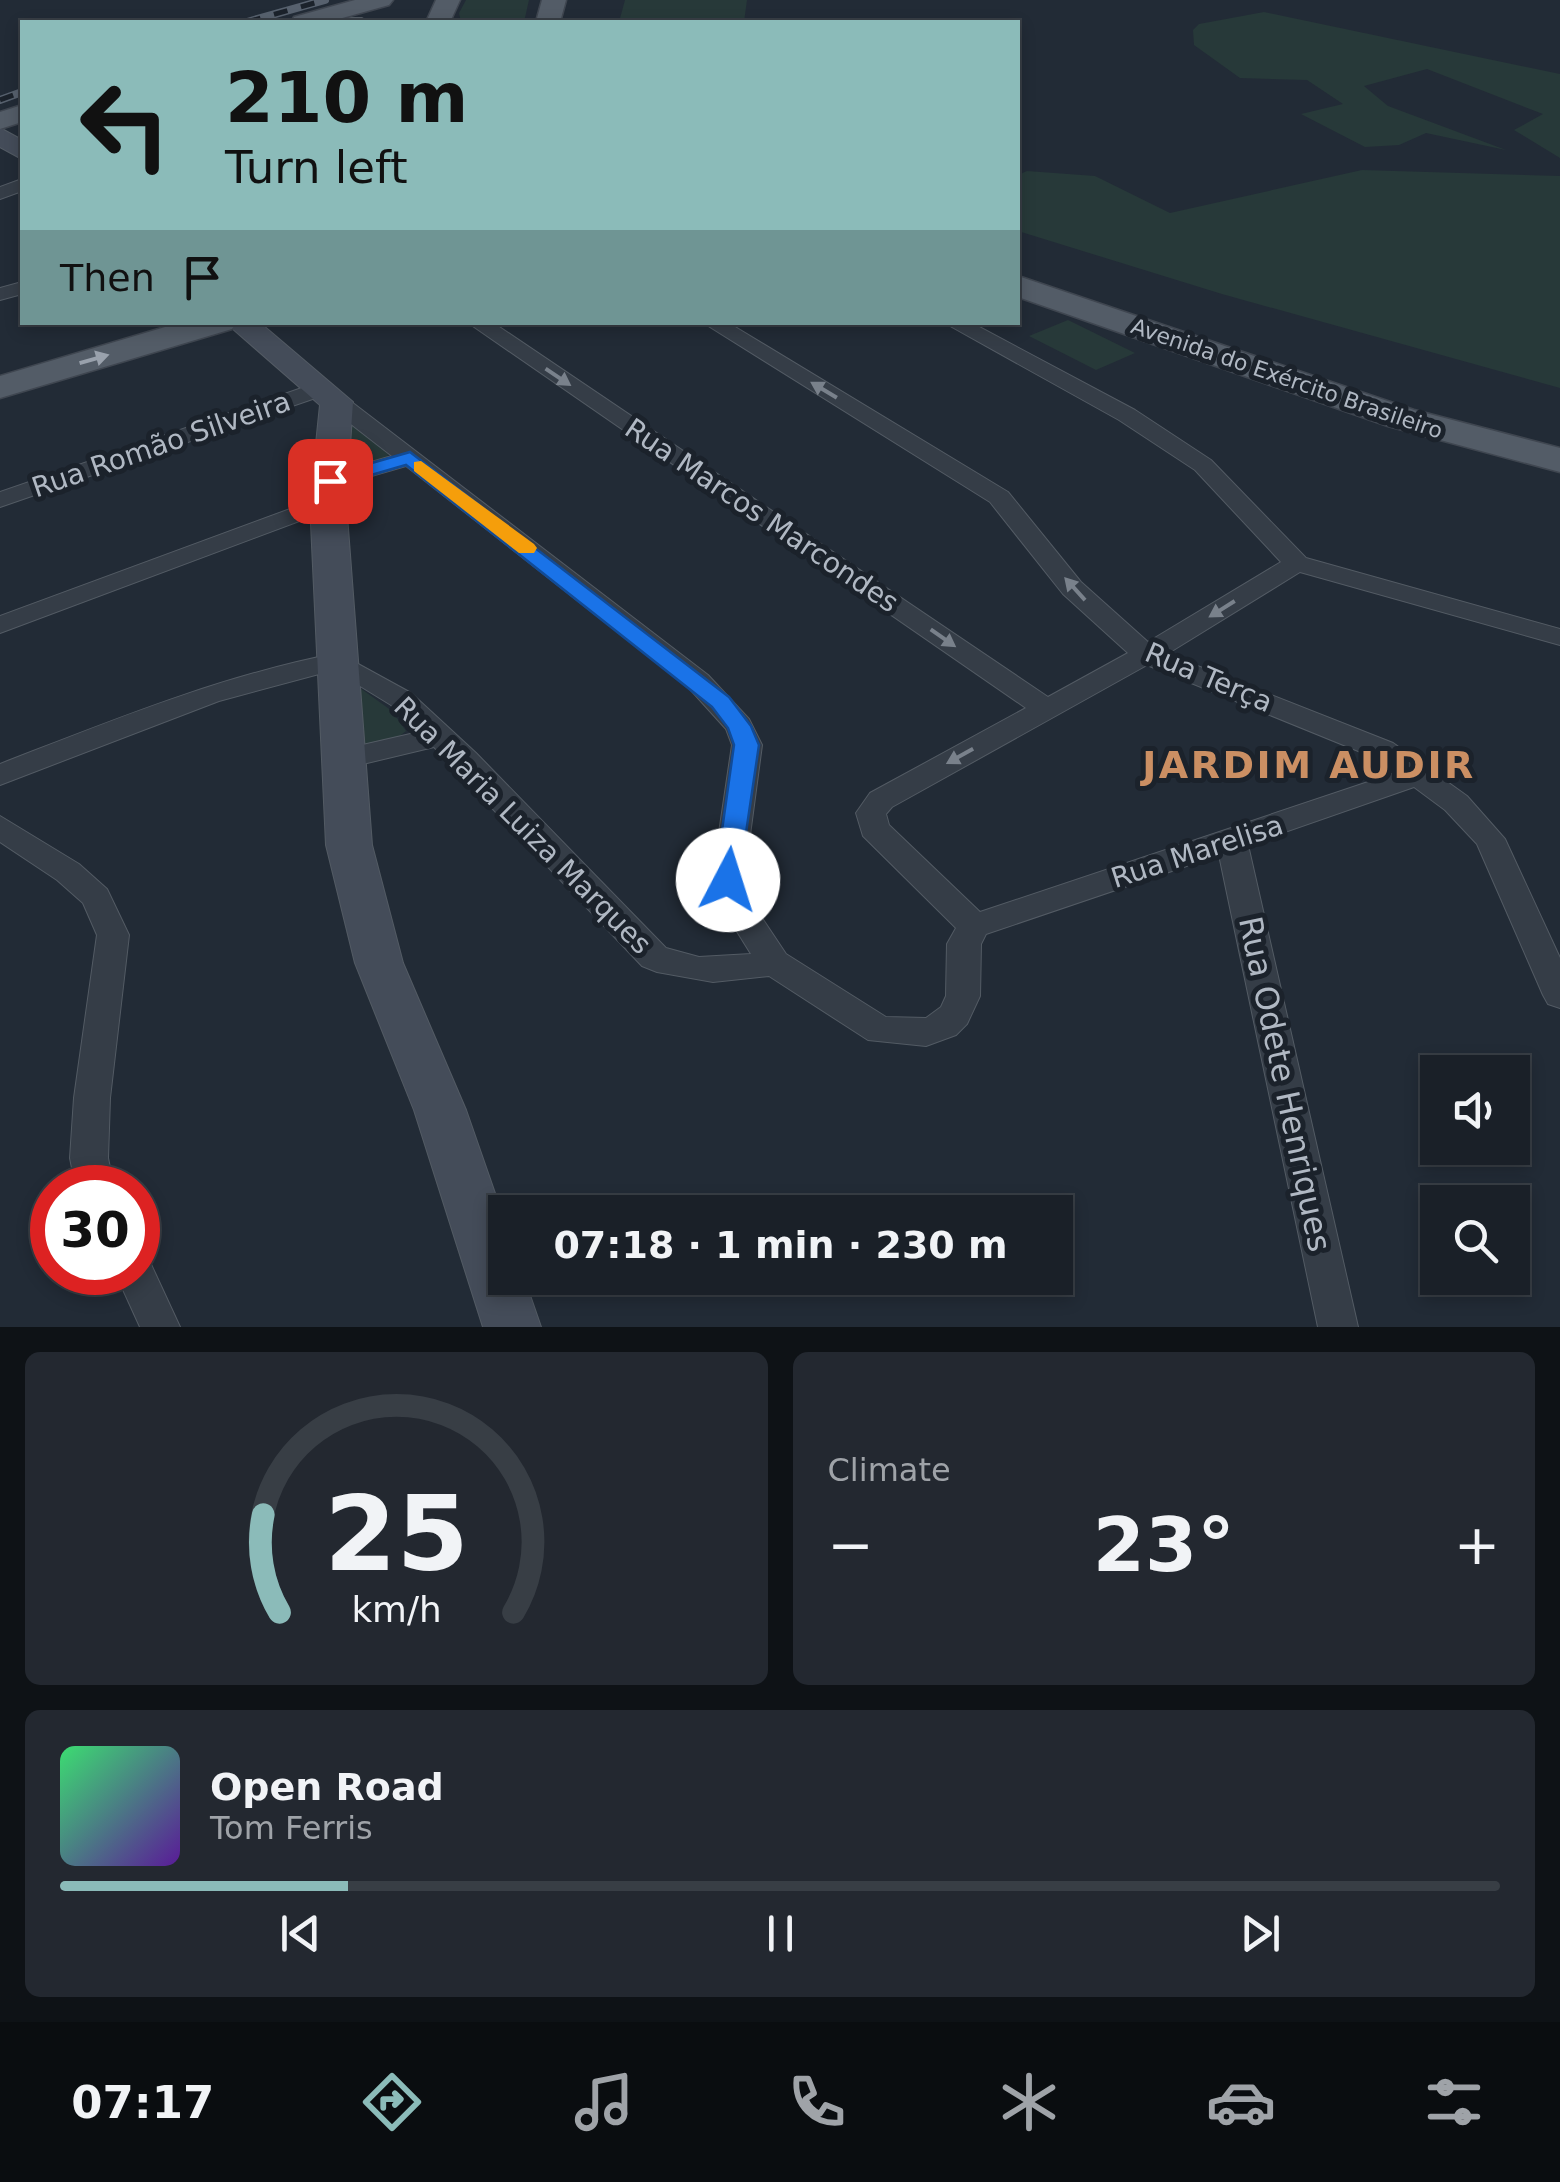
<!DOCTYPE html>
<meta charset="utf-8">
<style>
:root{--surface:#1a2028;--page:#232830;--text:#f1f3f6;--muted:#9fa3a8;--line:#383e45;--accent:#8bbbb9}
body{margin:0;font-family:"DejaVu Sans",sans-serif;background:var(--page);color:var(--text);height:100vh;display:flex;flex-direction:column;font-size:38px;white-space:nowrap}
*{box-sizing:border-box;margin:0}
p{font-size:32px;color:var(--muted)}
.icon{flex:none;width:55px;height:55px;fill:none;stroke:currentColor;stroke-width:2;stroke-linecap:round;stroke-linejoin:round}
.map{position:relative;height:1327px;overflow:hidden}
.side{display:flex;flex-direction:column;gap:25px;padding:25px;background:#0e1216;flex:1}
.side>*{flex:none}
.top-card{position:absolute;left:20px;top:20px;width:1000px;height:305px;border-radius:0px;box-shadow:0 5px 15px #0003,0 0 0 2px var(--line);background:#8bbbb9;color:#111;overflow:hidden}
.tools{position:absolute;left:1420px;top:1055px;display:grid;gap:20px}
.tools a{display:grid;place-items:center;width:110px;height:110px;border-radius:0px;background:var(--surface);box-shadow:0 5px 15px #0003,0 0 0 2px var(--line);font-size:50px}
.speed{position:absolute;left:30px;top:1165px;display:flex;gap:20px;font-size:50px;font-weight:700;text-align:center}
.speed>*{display:grid;place-content:center;width:130px;height:130px;border-radius:50%;background:var(--surface);box-shadow:0 5px 15px #0003,0 0 0 2px var(--line);line-height:1}
.speed .limit{border:15px solid #d22;background:#fff;color:#111}
.pin{position:absolute;display:grid;place-items:center;width:85px;height:85px;color:#fff;margin:-42px;border-radius:20px;box-shadow:0 5px 15px #0006}
.me{position:absolute;width:110px;margin:-55px;rotate:5deg;stroke-linejoin:round;filter:drop-shadow(0 0 8px #0008)}
.turn{display:flex;align-items:center;gap:35px;height:210px;padding:0 40px;font-size:45px}
.turn .icon{width:130px;height:130px;stroke-width:2.5}
.turn b{display:block;font-size:70px;line-height:85px}
.then{display:flex;align-items:center;height:95px;padding:0 40px;background:#0003;gap:20px;font-size:38px}
.big{font-size:75px;font-weight:700;line-height:1.1}
.side .tile{flex:1;display:flex;flex-direction:column;justify-content:center;gap:15px;min-width:0;padding:0 35px;border-radius:15px;background:var(--page)}
.side .dial{align-items:center;gap:0}
.dial svg{height:260px;overflow:visible;fill:none;stroke:var(--line);stroke-width:7;stroke-linecap:round;text-anchor:middle}
.dial text{fill:var(--text);stroke:none}
.song{display:flex;align-items:center;gap:30px}
.cover{width:120px;height:120px;border-radius:15px;background:linear-gradient(135deg,hsl(140 70% 55%),hsl(270 70% 35%))}
.played{height:10px;border-radius:5px;background:linear-gradient(90deg,var(--accent) 20%,var(--line) 20%)}
.keys{display:flex;justify-content:space-around;direction:ltr}
.heat{display:flex;justify-content:space-between;align-items:center;font-size:55px;direction:ltr}
.side .tiles{flex:1;display:grid;gap:25px;grid-template-columns:1fr 1fr}
.tile:last-child{grid-column:span 2}
.trip{position:absolute;left:488px;top:1195px;width:585px;height:100px;border-radius:0px;background:var(--surface);box-shadow:0 5px 15px #0003,0 0 0 2px var(--line);font-weight:700;line-height:100px;text-align:center}
.tabs{display:flex;height:160px;justify-content:space-around;align-items:center;background:#0a0d10;color:var(--muted)}
.tabs .icon{width:70px;height:70px}
.tabs .on{color:var(--accent)}
.tabs b{font-size:45px;color:var(--text)}
.map>svg:first-child{display:block}
.green{fill:#273939}
.lines{fill:none;stroke-linecap:round;stroke-linejoin:round}
.minor-casing{stroke:#535b64;stroke-width:2}
.secondary-casing{stroke:#535b64;stroke-width:2}
.primary-casing{stroke:#3f4650;stroke-width:3}
.minor{fill:#353d47;fill-rule:evenodd}
.secondary{fill:#444c59;fill-rule:evenodd}
.primary{fill:#535c67;fill-rule:evenodd}
.rail-casing{stroke:#57616e;stroke-width:8}
.rail{stroke:#1b222b;stroke-width:5;stroke-dasharray:14;stroke-linecap:butt}
.oneway{fill:#99a1ac}
.oneway2{fill:#79818b}
.route{fill:#1a73e8;stroke:#114b97;stroke-width:2.5}
.slow{fill:#f59e0b}
.labels{text-anchor:middle;stroke-width:10;stroke-linejoin:round;paint-order:stroke}
.far-street-label{font-size:22px;fill:#b0b8c3;stroke:#1b222b}
.street-label{font-size:28px;fill:#b0b8c3;stroke:#1b222b}
.near-street-label{font-size:32px;fill:#b0b8c3;stroke:#1b222b}
.district-label{font-size:38px;font-weight:bold;letter-spacing:2.5px;fill:#cb8f63;stroke:#1b222b}
</style>
<div class="map">
<svg width="1560" height="1327" viewBox="0 0 1560 1327">
<rect width="100%" height="100%" fill="#222b36"/>
<path class="green" d="M466 0H529L524 22H461L459 13Z
M625 0H747L744 22H619Z
M1264 12 1560 74V158L1514 130 1543 114 1427 69 1364 86 1388 106 1506 150 1426 133 1399 145 1365 147 1301 114 1343 104 1307 80 1240 78 1194 45 1193 30 1199 24Z
M1362 170 1560 176V388L1222 294 1018 231V175L1027 171 1095 176 1170 213Z
M1068 320 1135 353 1096 370 1029 336Z
M347 420 388 454 387 461 358 469 345 467Z
M360 688 392 711 406 731 391 743 359 748Z"/>
<g class="lines">
<g class="minor-casing">
<path id="minor" d="M314 18H362L369 22H307Z
M22 179V191L0 199V187Z
M22 282V294L0 300V288Z
M467 322H492L1048 697 1128 653 1063 594 990 502 702 322H727L1008 492 1081 582 1148 642 1281 562 1195 470 1119 420 943 322H970L1135 410 1211 460 1306 558 1560 629V645L1300 572 1167 654 1393 743 1467 796 1505 839 1560 958V1008L1548 1004 1543 995 1477 844 1445 810 1414 787 1248 845 1358 1327H1318L1219 855 986 934 981 944 980 996 967 1024 956 1035 926 1046 868 1040 769 976 713 982 657 972 642 966 434 747 342 769 332 766 327 759 332 752 419 732 391 705 334 670 219 701 0 785V764C111 721 220 676 338 653L411 693 476 753 666 948 699 957 751 954 723 909 712 880 732 745 726 729 688 687 406 466 330 488 322 486 318 481 322 476 392 456 329 407 326 402 329 397H345L708 675 749 719 762 745 744 880 754 906 786 954 886 1017 926 1018 941 1007 946 996 947 944 956 928 863 836 856 813 870 793 1026 708ZM1147 665 1373 757 1395 773 980 912 889 825 886 814 892 807Z
M322 381 330 383 333 388 330 393 0 507V492Z
M328 495 340 502 337 507 0 633V616Z
M0 816 79 864 107 889 129 935 110 1098 108 1158 114 1188H76L70 1158 74 1098 97 935 83 903 57 880 0 842Z
M138 1255 149 1260 180 1327H140L115 1272H138Z"/>
</g>
<g class="secondary-casing">
<path id="secondary" d="M0 128 22 140V159L0 147Z
M225 322H259L353 402 346 502 372 845 403 963 466 1110 505 1222V1278H524L541 1327H483L414 1110 355 963 326 845 310 502 320 405Z"/>
</g>
<g class="primary-casing">
<path id="primary" d="M355 0H393L389 5 328 22H291L294 17Z
M436 0H460L450 22H426Z
M542 0H566L560 22H536Z
M22 105V122L0 129V112Z
M1018 276 1414 410 1560 448V472L1388 426 1018 297Z
M182 322H237L232 329 0 398V376Z"/>
</g>
<use href="#minor" class="minor"/>
<use href="#secondary" class="secondary"/>
<use href="#primary" class="primary"/>
<g class="rail-casing">
<path id="rail" d="M247 22 325 0
M0 100 22 92"/>
</g>
<use href="#rail" class="rail"/>
</g>
<defs><path id="oneway-solid" d="M-6-.8H1V-3.2L6.5 0L1 3.2V.8H-6Z" transform="scale(2.5)"/></defs>
<use class="oneway" href="#oneway-solid" transform="translate(94 359) rotate(-16)"/>
<g class="oneway2">
<use href="#oneway-solid" transform="translate(558 377) rotate(34)"/>
<use href="#oneway-solid" transform="translate(824 390) rotate(-149)"/>
<use href="#oneway-solid" transform="translate(1075 589) rotate(-132)"/>
<use href="#oneway-solid" transform="translate(1222 609) rotate(148)"/>
<use href="#oneway-solid" transform="translate(943 638) rotate(35)"/>
<use href="#oneway-solid" transform="translate(960 756) rotate(151)"/>
</g>
<path class="route" d="M410 452 729 697 751 726 759 745 738 887H719L715 880 734 745 728 728 712 707 406 465 330 487 320 481 323 477Z"/>
<path class="slow" d="M421 461 534 544 537 548 534 553H519L414 471V462Z"/>
<g class="labels">
<g class="far-street-label">
<text transform="translate(1287 378) rotate(19)" y="8">Avenida do Exército Brasileiro</text>
</g>
<g class="street-label">
<text transform="translate(161 444) rotate(-19)" y="10">Rua Romão Silveira</text>
<text transform="translate(762 515) rotate(34)" y="10">Rua Marcos Marcondes</text>
<text transform="translate(1209 677) rotate(23)" y="10">Rua Terça</text>
<text transform="translate(523 825) rotate(45)" y="10">Rua Maria Luiza Marques</text>
<text transform="translate(1197 851) rotate(-18)" y="10">Rua Marelisa</text>
</g>
<g class="near-street-label">
<text transform="translate(1285 1084) rotate(78)" y="11">Rua Odete Henriques</text>
</g>
<g class="district-label">
<text x="1309" y="778">JARDIM AUDIR</text>
</g>
</g>
</svg>
<div class="tools">
<a><svg class="icon" aria-label="sound" viewBox="0 0 24 24"><path d="M4 9h4l5-4v14l-5-4H4zM17 9q2 3 0 6"/></svg></a>
<a><svg class="icon" aria-label="search" viewBox="0 0 24 24"><circle cx="10" cy="10" r="6"/><path d="M15 15l6 6"/></svg></a>
</div>
<div class="speed"><div class="limit">30</div></div>
<div class="pin" style="left:330px;top:481px;background:#d93025"><svg class="icon" aria-label="arrive" viewBox="0 0 24 24"><path d="M6 21V4h12l-3 4 3 4H6"/></svg></div>
<svg class="me" style="left:728px;top:880px" viewBox="-20 -20 40 40"><circle r="19" fill="#fff"/><path d="M0-13L10 11 0 6-10 11z" fill="#1a73e8"/></svg>
<div class="trip">07:18 · 1 min · 230 m</div>
<div class="top-card">
<div class="turn"><svg class="icon" aria-label="left" viewBox="0 0 24 24"><path d="M17 20v-9H6M10 6l-5 5 5 5"/></svg><div><b>210 m</b>Turn left</div></div>
<div class="then">Then<svg class="icon" aria-label="arrive" viewBox="0 0 24 24"><path d="M6 21V4h12l-3 4 3 4H6"/></svg></div>
</div>
</div>
<section class="side">
<div class="tiles">
<div class="tile dial"><svg viewBox="0 0 100 80">
<path d="M14 69A42 42 0 1 1 86 69"/>
<path d="M14 69A42 42 0 0 1 9 39" stroke="#8bbbb9"/>
<text x="50" y="56" font-size="32" font-weight="700">25</text>
<text x="50" y="72" font-size="11">km/h</text>
</svg></div>
<div class="tile"><p>Climate</p>
<div class="heat"><a>−</a><b class="big">23°</b><a>+</a></div>
</div>
<div class="tile">
<div class="song"><i class="cover"></i><div><b>Open Road</b><p>Tom Ferris</p></div></div>
<div class="played"></div>
<div class="keys"><svg class="icon" aria-label="previous" viewBox="0 0 24 24"><path d="M18 5L8 12l10 7zM5 5v14"/></svg><svg class="icon" aria-label="pause" viewBox="0 0 24 24"><path d="M8 5v14M16 5v14"/></svg><svg class="icon" aria-label="next" viewBox="0 0 24 24"><path d="M6 5l10 7-10 7zM19 5v14"/></svg></div>
</div>
</div>
</section>
<nav class="tabs">
<b>07:17</b>
<svg class="icon on" aria-label="directions" viewBox="0 0 24 24"><path d="M12 3l9 9-9 9-9-9zM9 14v-3h6M13 9l2 2-2 2"/></svg>
<svg class="icon" aria-label="music" viewBox="0 0 24 24"><path d="M9 18V5l10-2v13"/><circle cx="6" cy="18" r="3"/><circle cx="16" cy="16" r="3"/></svg>
<svg class="icon" aria-label="phone" viewBox="0 0 24 24"><path d="M5 4h4l2 5-3 2q2 4 5 5l2-3 5 2v4C11 20 4 13 5 4z"/></svg>
<svg class="icon" aria-label="climate" viewBox="0 0 24 24"><path d="M12 3v18M4 7l16 10M4 17L20 7"/></svg>
<svg class="icon" aria-label="car" viewBox="0 0 24 24"><path d="M5 17H2v-5l4-1 3-4h7l3 4 3 1v5h-3M9 17h6M6 11h13"/><circle cx="7" cy="17" r="2"/><circle cx="17" cy="17" r="2"/></svg>
<svg class="icon" aria-label="filters" viewBox="0 0 24 24"><path d="M4 7h16M4 17h16"/><circle cx="9" cy="7" r="2"/><circle cx="15" cy="17" r="2"/></svg>
</nav>
